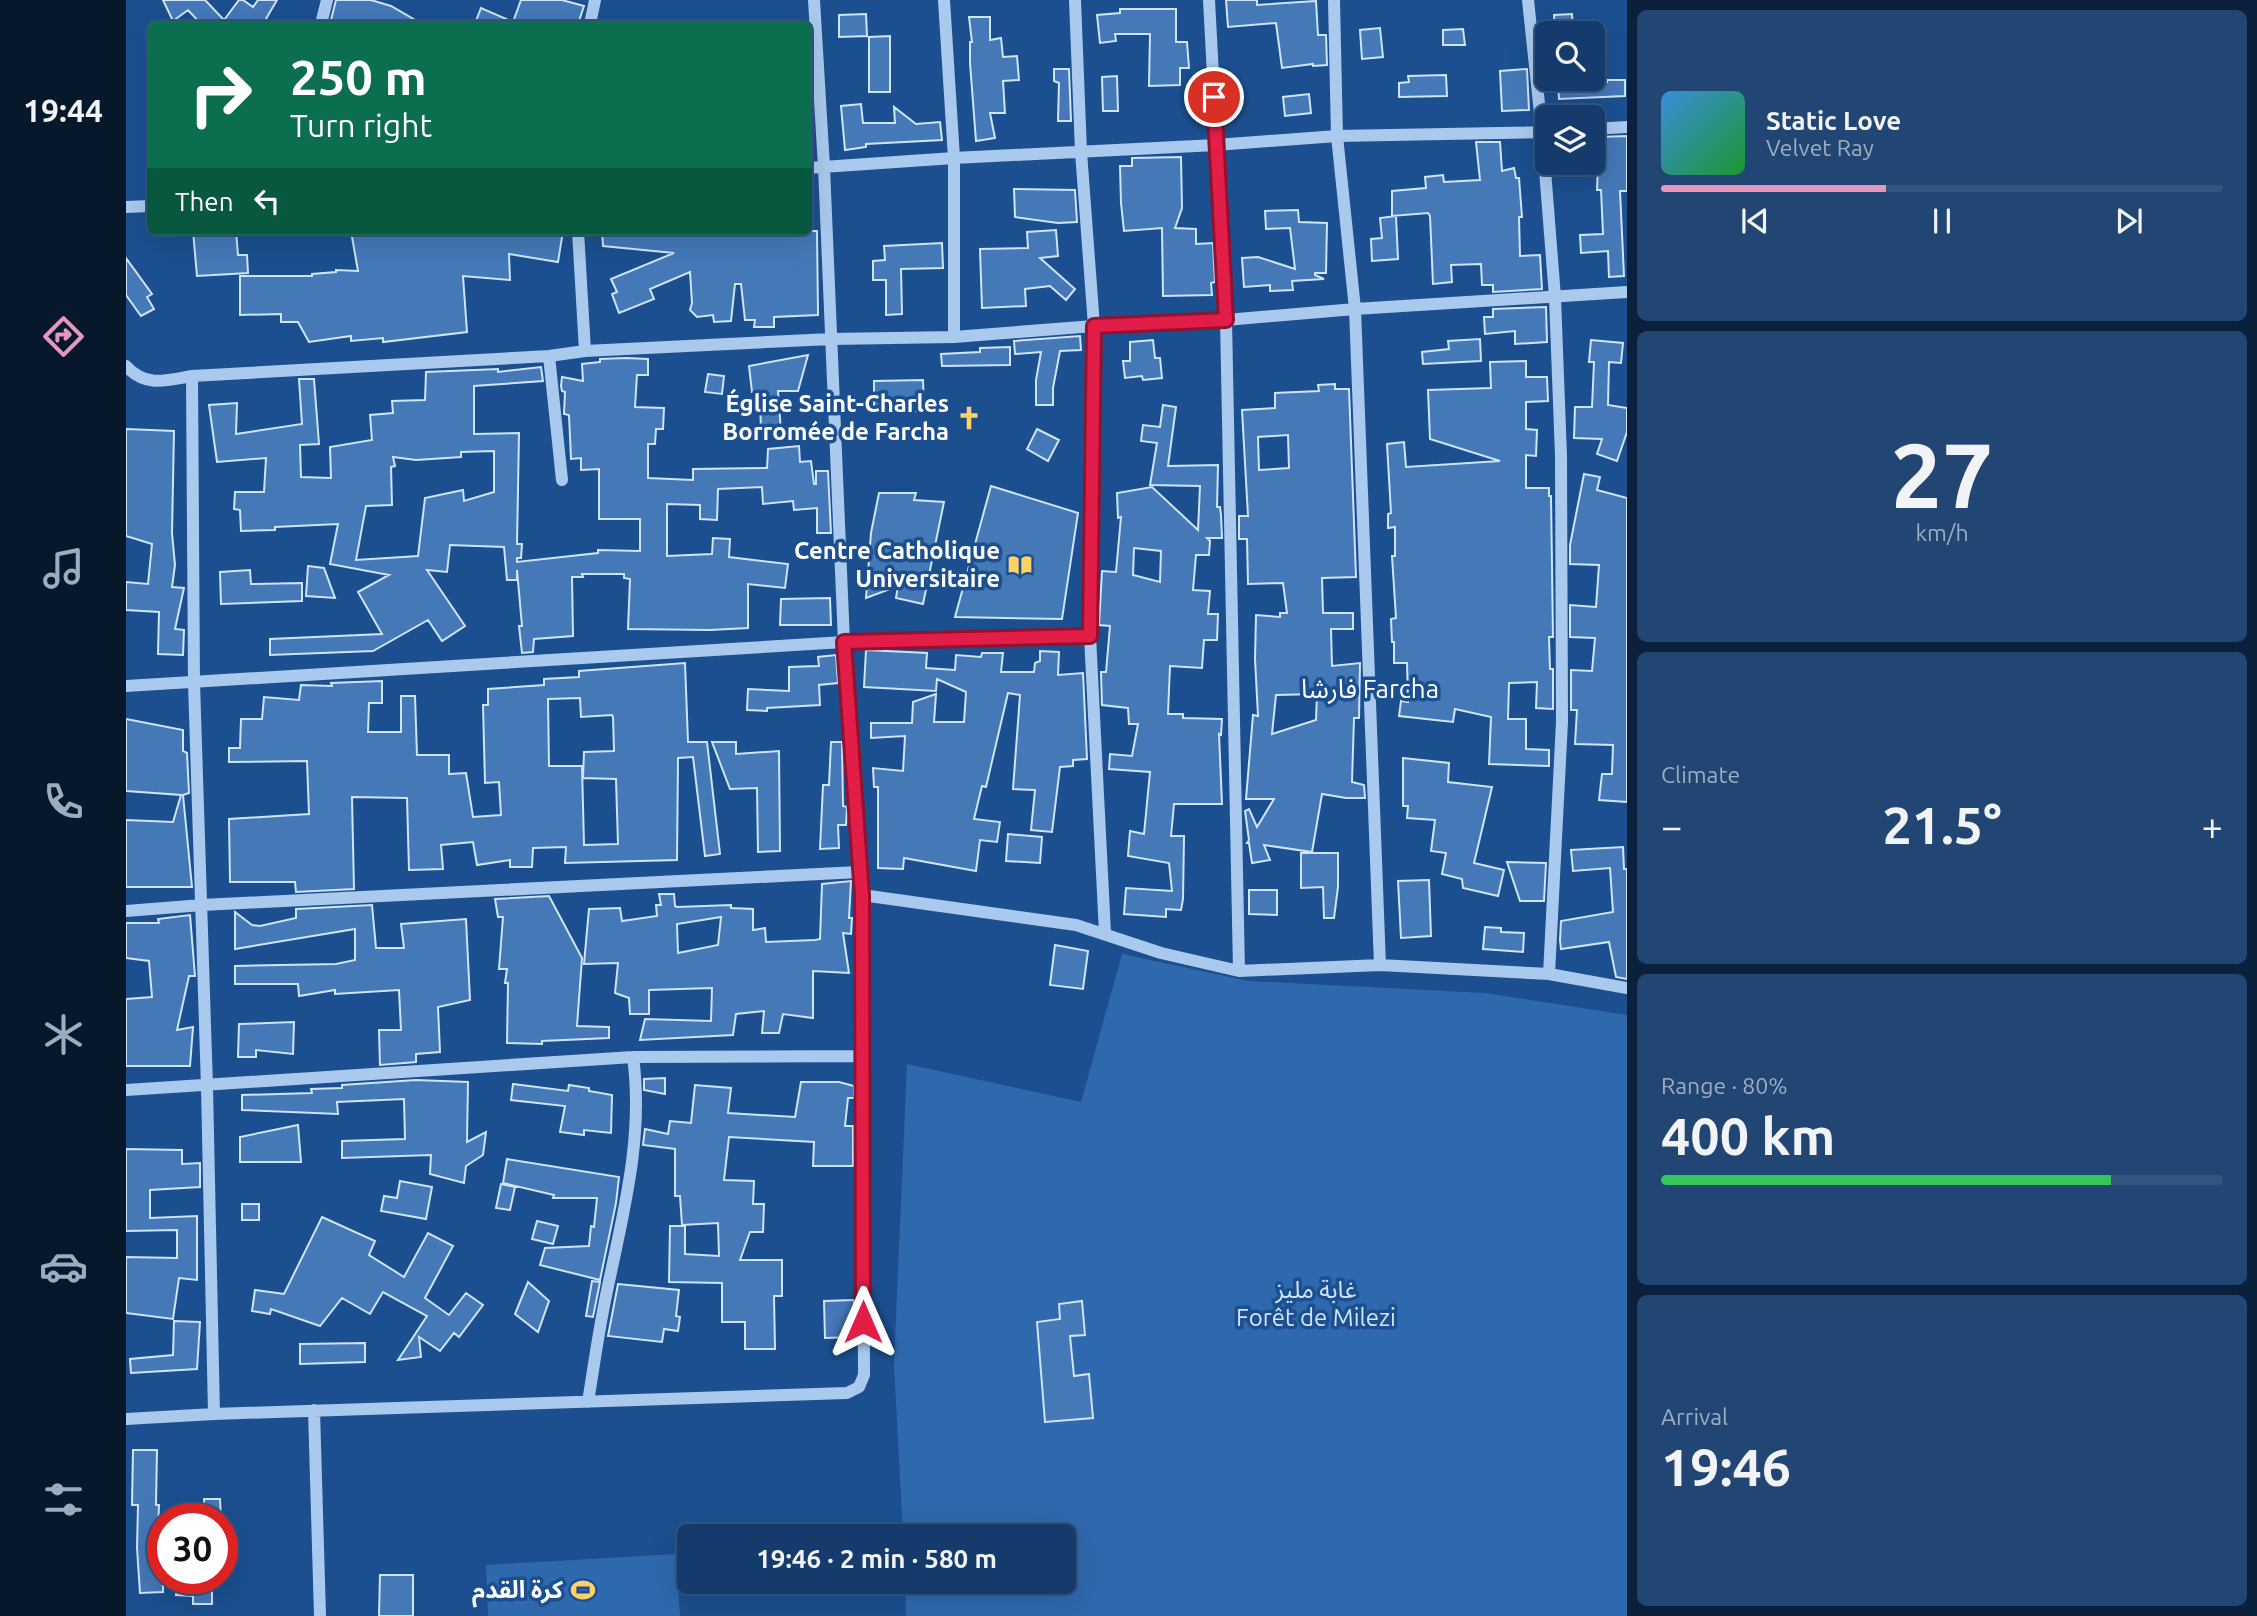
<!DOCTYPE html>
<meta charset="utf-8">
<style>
:root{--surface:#143b6b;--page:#214673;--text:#f1f3f6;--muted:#9dadc1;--line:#33557e;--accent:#e797bd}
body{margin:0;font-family:Ubuntu,"Noto Sans Arabic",sans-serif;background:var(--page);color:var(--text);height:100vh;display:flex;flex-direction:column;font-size:26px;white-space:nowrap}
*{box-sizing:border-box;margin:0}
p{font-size:23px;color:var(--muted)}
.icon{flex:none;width:38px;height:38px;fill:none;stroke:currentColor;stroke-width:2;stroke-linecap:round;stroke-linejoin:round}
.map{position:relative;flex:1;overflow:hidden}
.details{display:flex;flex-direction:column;gap:10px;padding:10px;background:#0b203b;width:630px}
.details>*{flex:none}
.guide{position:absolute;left:21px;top:21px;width:665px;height:214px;border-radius:10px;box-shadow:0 7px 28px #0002,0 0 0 2px var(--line);background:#0b6e4f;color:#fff;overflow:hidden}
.tools{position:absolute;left:1409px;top:21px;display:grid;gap:14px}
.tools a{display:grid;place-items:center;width:70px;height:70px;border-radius:10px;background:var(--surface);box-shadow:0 7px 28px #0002,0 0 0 2px var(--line);font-size:35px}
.speed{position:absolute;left:21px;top:1503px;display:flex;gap:14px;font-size:35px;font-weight:700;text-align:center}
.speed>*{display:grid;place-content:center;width:91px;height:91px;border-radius:50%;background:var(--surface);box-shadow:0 7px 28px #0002,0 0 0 2px var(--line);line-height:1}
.speed .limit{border:10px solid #d22;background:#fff;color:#111}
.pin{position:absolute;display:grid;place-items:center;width:60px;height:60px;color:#fff;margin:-30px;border:4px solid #fff;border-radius:50%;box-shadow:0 2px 7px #0007}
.me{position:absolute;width:77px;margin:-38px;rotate:0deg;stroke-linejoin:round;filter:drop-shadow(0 0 5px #0008)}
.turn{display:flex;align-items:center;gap:24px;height:147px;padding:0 28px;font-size:32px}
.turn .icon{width:91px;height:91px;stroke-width:2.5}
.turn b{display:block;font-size:49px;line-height:60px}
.then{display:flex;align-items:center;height:66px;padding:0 28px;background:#0003;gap:14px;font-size:26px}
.big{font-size:52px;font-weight:700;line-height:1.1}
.details .card{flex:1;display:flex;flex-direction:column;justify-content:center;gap:10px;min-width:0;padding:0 24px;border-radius:10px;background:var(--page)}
.details .dial{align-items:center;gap:0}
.dial b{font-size:91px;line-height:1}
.song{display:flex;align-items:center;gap:21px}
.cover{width:84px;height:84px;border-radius:10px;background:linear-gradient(135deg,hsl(210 70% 55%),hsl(130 70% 35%))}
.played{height:7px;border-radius:4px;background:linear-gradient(90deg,var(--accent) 40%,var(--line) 40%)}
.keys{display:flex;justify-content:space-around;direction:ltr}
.heat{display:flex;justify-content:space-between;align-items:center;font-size:38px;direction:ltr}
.charge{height:10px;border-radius:5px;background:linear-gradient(90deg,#34c759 80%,var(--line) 0)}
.trip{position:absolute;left:551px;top:1524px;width:399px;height:70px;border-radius:10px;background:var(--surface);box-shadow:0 7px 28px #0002,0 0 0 2px var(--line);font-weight:700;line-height:70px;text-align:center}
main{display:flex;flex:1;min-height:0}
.menu{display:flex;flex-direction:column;width:126px;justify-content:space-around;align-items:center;background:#08182b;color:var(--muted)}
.menu .icon{width:49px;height:49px}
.menu .selected{color:var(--accent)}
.menu b{font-size:32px;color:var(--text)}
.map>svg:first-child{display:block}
.green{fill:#2e69ad}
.building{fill:#4478b7;stroke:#cfe3fa;stroke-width:2;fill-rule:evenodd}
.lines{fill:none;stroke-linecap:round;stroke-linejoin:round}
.minor{stroke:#a9c9ee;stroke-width:12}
.route-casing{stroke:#92132f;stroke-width:18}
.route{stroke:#e11d48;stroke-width:12}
.labels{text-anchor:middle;stroke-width:7;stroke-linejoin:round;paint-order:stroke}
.poi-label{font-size:24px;font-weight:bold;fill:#fff;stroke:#1b4f8f;text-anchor:end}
.park-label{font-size:24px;fill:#cfe3fa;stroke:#1b4f8f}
.neighbourhood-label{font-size:26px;fill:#fff;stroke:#1b4f8f}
</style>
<main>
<nav class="menu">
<b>19:44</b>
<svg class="icon selected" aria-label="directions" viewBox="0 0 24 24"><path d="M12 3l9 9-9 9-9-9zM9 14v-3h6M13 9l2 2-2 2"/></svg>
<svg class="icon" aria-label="music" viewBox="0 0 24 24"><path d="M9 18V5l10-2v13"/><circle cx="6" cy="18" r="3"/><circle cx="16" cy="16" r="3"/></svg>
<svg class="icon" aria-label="phone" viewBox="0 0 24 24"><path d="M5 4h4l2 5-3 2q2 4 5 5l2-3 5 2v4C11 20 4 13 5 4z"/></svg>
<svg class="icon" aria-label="climate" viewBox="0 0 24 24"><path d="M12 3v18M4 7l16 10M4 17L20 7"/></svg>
<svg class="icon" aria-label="car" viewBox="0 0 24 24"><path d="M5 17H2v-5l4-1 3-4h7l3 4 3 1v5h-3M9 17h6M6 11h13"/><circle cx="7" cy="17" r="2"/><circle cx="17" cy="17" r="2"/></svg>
<svg class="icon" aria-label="filters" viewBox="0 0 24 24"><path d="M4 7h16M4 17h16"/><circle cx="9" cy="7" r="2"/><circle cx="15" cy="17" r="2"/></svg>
</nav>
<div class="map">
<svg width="1501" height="1616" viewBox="0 0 1501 1616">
<rect width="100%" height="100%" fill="#1b4f8f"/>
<path class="green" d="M996 954 1122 981 1359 993 1501 1015V1616H780L779 1582H938V1536H777L768 1364 781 1064 955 1102Z
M550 1554 554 1616H362L360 1565Z"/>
<path class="building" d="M37 0H79L98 20 113 0H117L127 7 132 0H151L137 24H75L62 10 47 21Z
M210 0H245L265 6 296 24H204Z
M395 0H436L458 6 452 24H358L350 21 355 8 387 22Z
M1100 0H1131V5L1190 1 1192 35H1200L1201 65 1187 66V64L1156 68 1150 23 1102 27Z
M994 9H1050V42H1061L1063 68H1054V85L1023 86 1024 34H989L990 41 974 43 971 15 994 13Z
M740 14 741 36 713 37V15Z
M1446 14 1447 29 1429 30 1428 15Z
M843 17H864V40L875 38 877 57 891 56 893 80 877 81 879 113H864L869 138 850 141 844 63V42H846Z
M1254 28 1257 57 1236 59 1234 30Z
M1337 29 1339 45H1317V30Z
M764 36V92H743V37Z
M928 69H943L945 121H932L933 83 928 81Z
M1401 69 1403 110 1376 111 1374 71Z
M1320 75 1321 96 1273 97V83L1283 82 1282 76Z
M991 76 992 111H977L976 77Z
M1481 80H1499V96L1433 99 1432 83 1481 82Z
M1183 94 1185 113 1159 116 1157 97Z
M735 104 737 123H769L768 107 790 124 814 122 816 140 740 144V147L719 150 715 106Z
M1501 136V191H1494L1498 276 1483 277 1482 251 1455 253 1454 235 1477 234 1475 190H1471L1473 137Z
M1350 142H1374L1376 171 1388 168 1390 178H1393L1396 217H1393L1394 256 1414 255 1416 289 1367 292V285H1356L1355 264 1325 265 1326 282 1307 284 1304 216 1302 213 1266 216V191L1300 188 1299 177 1317 175 1318 182 1354 180Z
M1055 157 1056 208 1049 228 1070 229V244L1087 243 1089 282 1085 283 1086 295 1037 296 1036 228 998 231 995 203 994 166H1006V158Z
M888 189 949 190 951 222 932 223 889 217Z
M1172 210 1173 222 1201 223 1200 273H1189V275L1198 279 1166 281 1167 290 1144 291V285L1118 287 1116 258 1132 257 1169 269 1164 228 1140 229 1139 211Z
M1270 216 1272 259 1246 261 1245 239 1256 238 1254 218Z
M930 230 932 256 914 258 949 289 940 300 924 286 899 289 900 306 856 308 854 249 902 248 901 232Z
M67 231H110L112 255H121L122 273 71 276Z
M225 231H437L432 262 383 254 384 280 337 276 341 332 257 342V338L225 341V336L183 342 172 322H155V314L114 315V276H186V274L210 272V270L232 271Z
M476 231 531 234H543V231H691L692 315 648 317V327H628L629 320H619L615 284H609L605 321 588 322 587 315 571 317 564 310 566 303 564 272 524 289 528 299 493 313 486 294 491 292 485 279 548 253 477 246Z
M816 243 817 268 775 269 776 314 760 315V280H747V261L759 260 758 246Z
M0 258 26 294 21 297 28 309 15 316 0 295Z
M1420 307 1421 342 1389 344V331L1359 334 1358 317H1367V309Z
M954 336 955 350 934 351 927 388V405H910V380L915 352 889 354 888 341Z
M1354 339 1355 361 1297 364 1296 352 1323 349 1322 341Z
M1027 340 1029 358H1034L1036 378 1017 380 1016 376 999 378 997 361H1004V342Z
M1465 340 1497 343 1495 363 1483 362 1482 405 1501 408V432L1491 461 1471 454 1476 439 1448 438 1449 407H1466L1468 362H1463Z
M884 347V365L816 366 815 354 854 352V348Z
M682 355 672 391H652L655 432 635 434 634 392H626L623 366Z
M500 358 522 359V375H511L509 407 538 408 537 429H530L529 444H522V478L567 480V469L641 468 642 449 673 446 674 462 685 461 688 484H690V471H702L705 533H691V508L668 510 667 501 637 504 636 487 592 489 591 520 574 519V505L541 504V556L586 554 587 538 604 539 603 557 662 564 659 588 622 584V628L584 630 502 629 504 579 498 578V574H456L457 577H446L447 636 408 639 407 652 396 653 393 626H396L391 570V580H381L378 547 324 545 321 572 301 570 339 626 316 641 302 620 247 651 144 655V639L256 634 232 592 263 575 204 564 212 524 149 527V530L115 531 114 510 108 509 109 492H138L140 458 91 462 83 405 111 403 110 434 176 424 173 379H188L193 444 174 445 175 477 205 478 204 447 246 440 244 415 267 413 266 401 299 400 300 372 372 369V372L415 367 417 381 348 386V434L393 433 391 544H396L395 558H391V562L472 553V550L514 551V519H473V469L455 470V458L445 459 443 415 438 414 439 392 436 391 435 386 436 377 457 381 456 364 474 362V359ZM368 451V492L338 501 337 490 299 498 292 556 230 560 240 506 266 505 265 467 269 466 267 457 290 460 335 457V452Z
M1400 361V377H1421L1422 401 1400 402V429L1411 430 1410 456 1400 455V488H1423V496H1425L1427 637H1423L1424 669H1427V709L1410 708 1411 682 1383 683 1382 719H1400V749L1423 750V766L1363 764 1365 717 1329 709 1327 722 1273 716 1275 701 1282 702 1281 663H1268V642H1266L1265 619 1270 618 1266 556H1269V527L1262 528V514L1265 513 1261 444 1278 442 1280 467 1374 461 1304 439 1302 390 1365 388 1364 362Z
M582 374 598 376 596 394 579 392Z
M797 380 798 411 748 412V381Z
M1209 384V389H1223L1230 577 1196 578 1197 613H1227V629H1205L1206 666 1234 663 1233 718H1228L1226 782 1238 785 1239 798H1220L1196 794 1186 852 1138 845 1144 860 1126 863 1123 843H1121L1123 840 1119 811 1123 809 1131 827 1148 799H1120L1127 715 1132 716 1129 659 1130 615 1154 617V613H1161L1157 583 1122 584 1121 539H1113V516H1122L1116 410 1149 408V393L1193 391 1192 385ZM1162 435 1163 468 1133 470 1132 437ZM1191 694 1190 720 1146 734 1150 695Z
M1037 405 1050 407 1042 466 1092 465 1091 507H1094L1095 515 1096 538H1081L1084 541 1083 555H1070L1067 590 1084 591 1082 614H1092L1091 640H1078L1076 668 1044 666 1042 714H1057V718L1096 719 1095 735 1093 734 1096 804H1048L1045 836H1058L1057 899 1055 910 1040 909V917L998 914 1000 888 1046 891 1043 863 1002 856 1004 831 1018 834 1024 772 983 769 984 754 1006 756 1012 724H1003L1002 708 976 705 975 672H980L984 626 973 625 976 571 990 572 995 517 992 518 991 493 1026 487 1072 530 1074 486 1024 485 1031 443 1015 441 1017 425 1034 427ZM1008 548 1035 551 1034 582 1007 575Z
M0 429 48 431 46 533 49 565 46 587 58 588 49 629 58 630 57 655 32 654 33 612 0 610V582L22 584 26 544 0 536Z
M911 429 933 440 922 461 901 449Z
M1458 474 1474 477 1471 490 1501 498V802L1473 800 1476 774H1486L1487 745 1449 744 1451 710H1445V670L1466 671 1469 638 1444 637V605L1470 607 1473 565 1444 564V545Z
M865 486 952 513 936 619 829 617Z
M753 493H790L788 500 818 502 797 604 770 598 772 586 740 598 745 533Z
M182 566 198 568 209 598 180 596Z
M124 570 125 584 176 583V601L95 604 94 572Z
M704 598 705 625H654L655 599Z
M740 650 801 653 800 668 829 670 830 655 855 657 856 653H877L875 672H908L909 663 914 661V651L933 652 932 675 957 673 961 759 947 760V766L934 767 926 832 905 830 909 790 887 789 894 695 882 693 860 787 856 786 848 819 874 822 871 842 854 840 850 871 778 858 777 869 752 868V787H748L747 768 777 771 779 736 745 738V723H786L787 702 810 694 808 722H838L840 692 811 679 810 691 738 687Z
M710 655 712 683 693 685 694 705 641 708V711L621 710 622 689 663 691V667L693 666 692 657Z
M559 663 562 742H581L594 854 579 856 567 757 552 758 551 860 439 863 440 847 407 848 406 867H384V860L351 865 347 842 315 845 317 869 283 870 281 798 226 797 228 889 170 892 169 882H104L103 819 183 814 181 761 103 762V748H114L115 719H136L138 697 173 700 175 685 206 686 205 683 256 681V703H243L242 732H275V696H289L291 755H323V774L340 773 347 817 375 815 373 782 359 783 357 705H362V689L418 685V679L453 677V671ZM454 698 455 717 486 715 487 717 488 751 458 752 457 778 490 779 492 844 458 845 456 766H423L422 699Z
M0 719 57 730V751L61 753 63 793 57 795 66 887H0V820L47 822 55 795 0 791Z
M586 742H610V754L653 751 654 851 632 852 631 788 604 789Z
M705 742H716L717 806 721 807 720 825H712L713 848 694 849 697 785H703Z
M1277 758 1323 763 1322 782 1366 787 1348 863 1378 870 1372 896 1337 888 1336 879 1316 874 1320 853 1305 851 1309 820 1281 818 1282 806H1277Z
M882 834 916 837 914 863 880 861Z
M1497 847 1498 869H1501V979L1490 977 1483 942 1435 949 1434 940 1435 921 1487 912 1484 868 1447 871 1445 850Z
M1175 853H1212V887L1208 918H1198L1197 887 1175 888Z
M1381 862 1420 863 1418 901H1394Z
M1303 880 1305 936 1275 938 1272 881Z
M725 881 723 918H726L725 934 717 933 723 973 687 971V1018L657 1014 653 1033H636L638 1011 610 1014 607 1035 514 1040 519 1019 585 1021 586 988 523 990V1014H504L503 998 489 993 492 963 458 964 463 909 494 908 496 921 531 916 530 905H535L533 894H548L549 906 551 907 605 905V908L627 909V930L639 928 640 942 689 940 694 939 696 884ZM595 917 592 945 552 953 551 924Z
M1123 890H1151V915L1123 914Z
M423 896 456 958 451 1026 483 1027V1038L416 1041V1044L381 1043 382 983H379L381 969H373L377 917H372L369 899Z
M246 905 250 948H278L275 924 340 919 344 1000 312 1007 314 1052 290 1054V1062L254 1065 253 1030H275L273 990 209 994V990L173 996 172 984H109V966L210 964 229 960V929L109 949V912L126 925 134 926 170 918V909Z
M64 915 69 976H63L51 1030 67 1027 64 1066H0V999L26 997 23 961 0 958V923H33L32 919Z
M1359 927 1375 928V932L1398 933 1397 952 1357 949Z
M929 945 962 951 957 989 924 985Z
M168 1022 167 1054 130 1050V1057H112L113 1024Z
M539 1078V1094L518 1090V1079Z
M290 1080 342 1082 341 1142 360 1132 357 1155 340 1166 338 1183 304 1174 305 1155 216 1158V1141L279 1139 278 1099 211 1102 212 1114 116 1110V1095L186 1093 185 1089 216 1088V1085Z
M675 1082H713L728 1086V1098H722L719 1126H727V1166H687L688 1142 603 1137 598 1180 628 1181 627 1204H638L637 1232H624L614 1260H656V1296H648L649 1349H619V1322H596V1283L543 1282 544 1226H559V1254L593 1256 592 1223 556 1225 554 1196H549V1149L517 1145 519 1129 542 1134 544 1121 565 1123 569 1085 605 1088 602 1113 669 1117Z
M387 1084 442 1091 443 1085 463 1088V1091L486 1095 485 1133 458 1130V1135L434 1132 439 1106 385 1100Z
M172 1125 175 1162H114V1137Z
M0 1149 56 1150V1164L74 1163V1187L24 1190V1218L71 1216V1280L53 1278 47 1319 0 1313V1257L51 1258V1230L0 1231Z
M381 1159 493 1177 490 1203 474 1280 414 1265 419 1248 463 1246 465 1226 468 1227 471 1198H427L428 1195 377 1183Z
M274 1181 306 1187 300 1219 255 1211 258 1196 271 1198Z
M375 1184 389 1187 384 1210 370 1208Z
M116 1204H133V1220H116Z
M196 1217 249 1241 243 1255 278 1277 302 1233 327 1246 299 1298 323 1315 340 1293 357 1305 333 1337 328 1333 314 1351 293 1337 295 1357 272 1360 301 1316 257 1292 244 1314 216 1298 194 1326 145 1309 144 1314 126 1311 129 1290 158 1294Z
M411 1221 432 1226 427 1244 406 1239Z
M466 1281 474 1282 467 1317 460 1316Z
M402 1282 423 1301 412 1332 389 1314Z
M492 1284 553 1290 550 1316 554 1317 552 1331 538 1329 536 1342 482 1336Z
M728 1300 729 1337 699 1338 698 1301Z
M956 1301 959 1335 944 1336 948 1376 963 1374 967 1418 919 1422 911 1322 934 1319 933 1304Z
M48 1321 74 1322 71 1369 5 1373 4 1359 47 1355Z
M239 1343V1362L174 1364V1344Z
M7 1450H31L30 1505H33L32 1533H37V1592L14 1593 11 1548 12 1505H6Z
M78 1499H94L95 1519H78Z
M254 1575H287V1616H253Z
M52 1578H86V1604H67V1596L50 1595Z"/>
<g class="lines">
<path class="minor" d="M818 0 828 158V337
M949 0 955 152 968 326 964 636 979 933
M1083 0 1100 320 1113 971
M1208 0 1211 136 1229 309 1254 965
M1402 0 1416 132 1429 297 1435 456 1436 722 1423 974
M195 24 201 0
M464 24 469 0
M1466 129 1501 127
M682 168 828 158 1090 145 1211 136 1421 132
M0 207 24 206
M452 231 459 351
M423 356 436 480
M0 366C20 388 41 380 66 376L423 356 459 351 705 339 828 337 968 326 1100 320 1229 309 1501 292
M66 376 68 683 81 1087 88 1414
M0 686 718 642 964 636
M736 895 950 925 1035 953 1113 971 1254 965 1423 974 1501 988
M0 911 76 905 733 872
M0 1090 507 1057 736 1056
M462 1402C468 1365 473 1328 481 1291 497 1214 518 1137 507 1057
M188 1410 194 1616
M0 1419 88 1414 721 1393 733 1387 738 1375 736 895 718 642 698 167 688 0"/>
</g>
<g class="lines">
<g class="route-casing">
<path id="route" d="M737 1322 736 895 718 642 964 636 968 326 1100 320 1088 97"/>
</g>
<use href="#route" class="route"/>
</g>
<defs>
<g id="church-bare" transform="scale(1.89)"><path d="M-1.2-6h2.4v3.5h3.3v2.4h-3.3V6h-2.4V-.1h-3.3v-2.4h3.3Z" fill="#ffd166" stroke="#1b4f8f" stroke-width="2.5" paint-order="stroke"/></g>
<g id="library-bare" transform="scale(1.89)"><path d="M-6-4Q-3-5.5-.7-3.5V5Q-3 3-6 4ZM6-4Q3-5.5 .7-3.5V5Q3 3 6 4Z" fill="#ffd166" stroke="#1b4f8f" stroke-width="2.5" paint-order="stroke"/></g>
<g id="stadium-bare" transform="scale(1.89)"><path d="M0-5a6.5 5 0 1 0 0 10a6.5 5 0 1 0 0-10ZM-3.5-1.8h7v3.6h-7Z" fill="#ffd166" stroke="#1b4f8f" stroke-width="2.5" paint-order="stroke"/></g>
</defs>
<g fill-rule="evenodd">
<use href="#church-bare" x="843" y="418"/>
<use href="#library-bare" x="894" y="565"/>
<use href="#stadium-bare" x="457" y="1590"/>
</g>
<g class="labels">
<g class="poi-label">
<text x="823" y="412">Église Saint-Charles<tspan x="823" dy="28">Borromée de Farcha</tspan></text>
<text x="874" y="559">Centre Catholique<tspan x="874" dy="28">Universitaire</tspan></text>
<text x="437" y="1598">كرة القدم</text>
</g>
<g class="park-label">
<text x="1190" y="1298">غابة مليز<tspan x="1190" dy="28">Forêt de Milezi</tspan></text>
</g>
<g class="neighbourhood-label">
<text x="1244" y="698">فارشا Farcha</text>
</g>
</g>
</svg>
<div class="tools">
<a><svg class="icon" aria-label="search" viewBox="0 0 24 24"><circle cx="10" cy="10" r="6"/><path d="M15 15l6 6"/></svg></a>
<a><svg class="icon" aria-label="layers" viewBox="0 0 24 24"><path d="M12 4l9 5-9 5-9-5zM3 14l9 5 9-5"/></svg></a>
</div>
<div class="speed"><div class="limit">30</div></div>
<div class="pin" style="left:1088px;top:97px;background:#d93025"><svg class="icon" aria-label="arrive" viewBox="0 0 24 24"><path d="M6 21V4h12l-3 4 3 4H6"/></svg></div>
<svg class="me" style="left:737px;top:1322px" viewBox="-20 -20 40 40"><path d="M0-17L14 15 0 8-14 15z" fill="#e11d48" stroke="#fff" stroke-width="4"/></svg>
<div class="trip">19:46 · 2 min · 580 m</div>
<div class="guide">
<div class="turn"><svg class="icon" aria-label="right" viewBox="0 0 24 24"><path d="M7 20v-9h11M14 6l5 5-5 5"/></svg><div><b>250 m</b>Turn right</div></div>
<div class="then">Then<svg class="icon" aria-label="left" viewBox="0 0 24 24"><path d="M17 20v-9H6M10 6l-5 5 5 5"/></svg></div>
</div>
</div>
<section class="details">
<div class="card">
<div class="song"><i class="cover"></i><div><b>Static Love</b><p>Velvet Ray</p></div></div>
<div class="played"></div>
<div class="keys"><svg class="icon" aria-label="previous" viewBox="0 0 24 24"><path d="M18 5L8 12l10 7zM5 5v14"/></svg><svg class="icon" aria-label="pause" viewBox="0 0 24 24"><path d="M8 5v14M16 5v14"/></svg><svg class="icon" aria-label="next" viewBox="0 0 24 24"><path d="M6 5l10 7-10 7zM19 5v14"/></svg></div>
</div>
<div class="card dial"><b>27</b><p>km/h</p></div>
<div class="card"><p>Climate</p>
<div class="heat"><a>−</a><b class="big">21.5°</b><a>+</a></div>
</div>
<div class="card"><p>Range · 80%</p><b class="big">400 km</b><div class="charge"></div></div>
<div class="card"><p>Arrival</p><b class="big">19:46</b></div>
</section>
</main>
